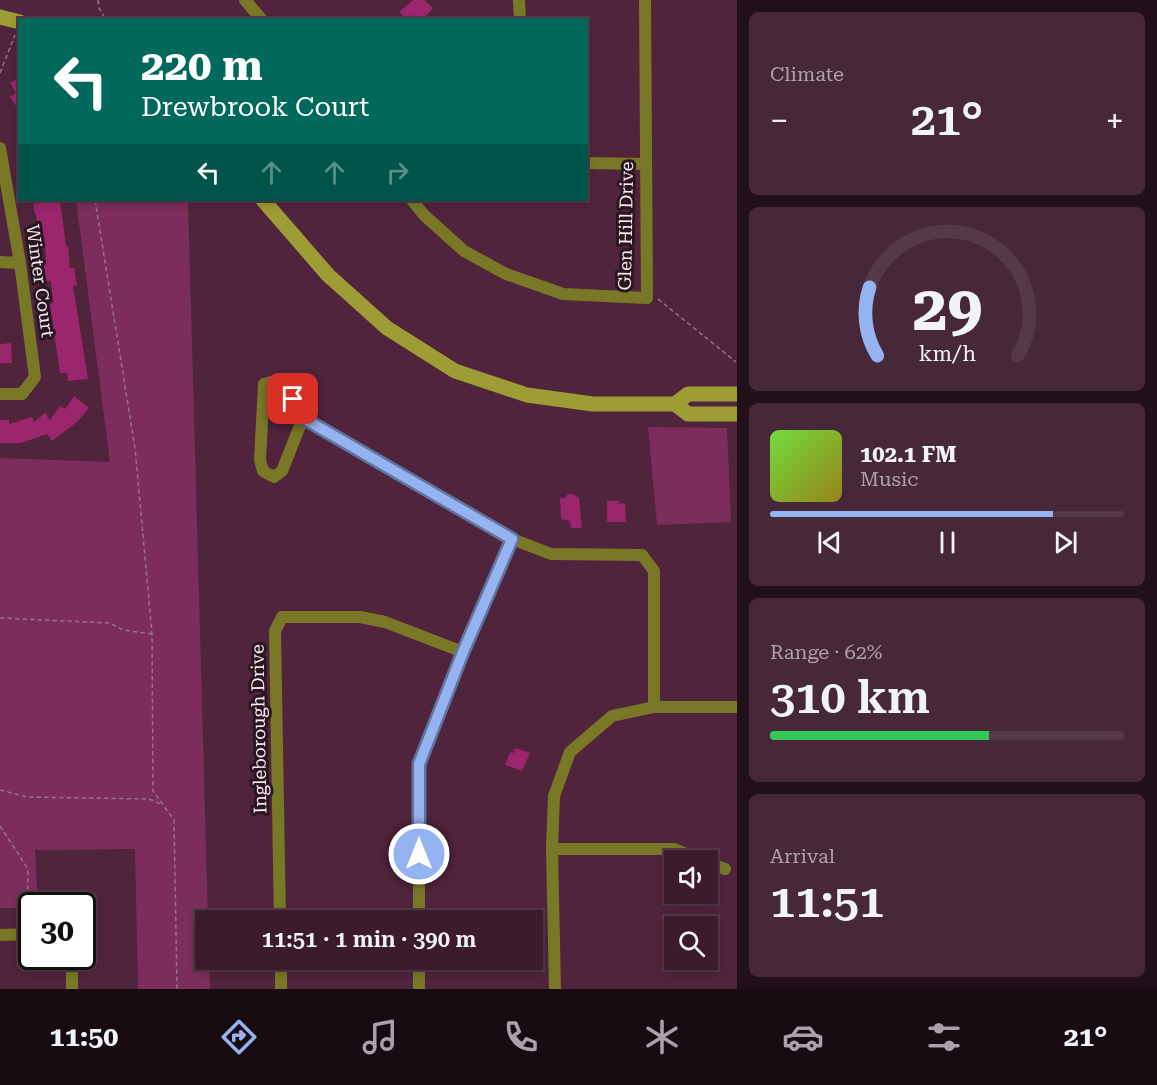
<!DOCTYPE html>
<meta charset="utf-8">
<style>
:root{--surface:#3c1b2d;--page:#472839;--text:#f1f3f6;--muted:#aca1aa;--line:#553949;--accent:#95b2f1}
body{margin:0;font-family:"Roboto Serif",serif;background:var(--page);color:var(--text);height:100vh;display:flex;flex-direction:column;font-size:22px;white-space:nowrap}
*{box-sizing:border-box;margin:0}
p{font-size:20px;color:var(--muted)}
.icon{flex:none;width:33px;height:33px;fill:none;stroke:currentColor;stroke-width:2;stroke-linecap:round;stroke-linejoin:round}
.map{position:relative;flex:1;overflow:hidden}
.details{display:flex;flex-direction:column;gap:12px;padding:12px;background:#210f19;width:420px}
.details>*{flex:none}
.top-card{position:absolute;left:18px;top:18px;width:570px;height:183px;border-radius:0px;box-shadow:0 3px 9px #0003,0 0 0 2px var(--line);background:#00695c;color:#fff;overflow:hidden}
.tools{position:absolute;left:664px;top:850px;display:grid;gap:12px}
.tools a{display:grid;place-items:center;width:54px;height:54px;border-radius:0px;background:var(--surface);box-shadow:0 3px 9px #0003,0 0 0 2px var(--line);font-size:30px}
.speed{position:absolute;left:18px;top:892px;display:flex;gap:12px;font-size:30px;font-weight:700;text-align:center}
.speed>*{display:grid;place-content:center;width:78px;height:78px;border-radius:50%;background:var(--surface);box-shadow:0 3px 9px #0003,0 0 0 2px var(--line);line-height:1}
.speed .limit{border:3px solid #111;border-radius:9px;background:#fff;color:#111}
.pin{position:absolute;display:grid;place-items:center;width:51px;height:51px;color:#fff;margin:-26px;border-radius:12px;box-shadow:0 3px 9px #0006}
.me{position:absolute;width:66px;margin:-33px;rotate:0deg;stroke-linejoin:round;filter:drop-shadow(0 0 4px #0008)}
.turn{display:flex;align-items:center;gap:21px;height:126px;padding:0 24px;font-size:27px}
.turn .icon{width:78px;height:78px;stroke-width:2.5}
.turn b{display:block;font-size:42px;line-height:51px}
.lanes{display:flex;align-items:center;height:57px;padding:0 24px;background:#0003;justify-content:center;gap:30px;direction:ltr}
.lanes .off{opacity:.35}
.big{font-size:45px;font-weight:600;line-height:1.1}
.details .widget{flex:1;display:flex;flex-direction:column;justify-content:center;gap:9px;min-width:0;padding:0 21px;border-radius:9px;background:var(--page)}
.details .dial{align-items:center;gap:0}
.dial svg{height:156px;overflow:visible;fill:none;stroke:var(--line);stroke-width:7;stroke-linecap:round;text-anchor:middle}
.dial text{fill:var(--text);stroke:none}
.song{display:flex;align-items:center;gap:18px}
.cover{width:72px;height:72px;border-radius:9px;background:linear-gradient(135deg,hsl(100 70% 55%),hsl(50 70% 35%))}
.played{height:6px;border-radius:3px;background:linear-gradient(90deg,var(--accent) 80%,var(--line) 80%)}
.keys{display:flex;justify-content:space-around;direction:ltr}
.heat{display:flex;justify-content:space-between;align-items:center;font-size:33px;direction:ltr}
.charge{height:9px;border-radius:4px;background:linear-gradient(90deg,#34c759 62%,var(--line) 0)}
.trip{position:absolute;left:195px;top:910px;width:348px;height:60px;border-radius:0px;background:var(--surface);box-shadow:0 3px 9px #0003,0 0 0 2px var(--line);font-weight:600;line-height:60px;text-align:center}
.tab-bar{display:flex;height:96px;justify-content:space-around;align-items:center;background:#180b12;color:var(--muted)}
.tab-bar .icon{width:42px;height:42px}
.tab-bar .on{color:var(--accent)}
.tab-bar b{font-size:27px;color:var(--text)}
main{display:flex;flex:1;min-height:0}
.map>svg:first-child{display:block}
.green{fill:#7d2d5b}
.building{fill:#9b266d}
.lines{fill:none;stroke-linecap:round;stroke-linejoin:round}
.path{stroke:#947384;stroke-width:1.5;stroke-dasharray:4.5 3;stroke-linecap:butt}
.street{stroke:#7a7827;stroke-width:12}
.secondary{stroke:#9e9c35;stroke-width:15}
.route-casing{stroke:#61749d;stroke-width:15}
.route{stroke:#95b2f1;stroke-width:10}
.labels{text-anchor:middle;stroke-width:6;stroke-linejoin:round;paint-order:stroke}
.street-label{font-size:18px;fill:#fdebf3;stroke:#2a1620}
</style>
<main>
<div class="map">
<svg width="737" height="989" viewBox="0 0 737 989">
<rect width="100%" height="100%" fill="#50243c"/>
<path class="green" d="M76 200H188L208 921H206V960H209L210 989H138L135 849 35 850 38 906H32L31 908H0V458L110 462Z
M648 427 727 428 731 522 657 525Z"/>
<path class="building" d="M413 0H424L433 8 422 20H416L412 15 407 20 399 12Z
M20 77V112L10 97 16 93 10 83Z
M60 200 66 246H68L70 268H74L77 285 73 286 88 379 68 381 67 373H60L50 304 53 303 51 281H46L43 266 42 258H46L44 235 38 236 36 214H35L33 204Z
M11 343 12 363H0V344Z
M74 396 89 408 77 422 52 441 47 434 21 443H0V420H9V424L32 417 34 422 45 413 50 420 60 406 65 409Z
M568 494H573L579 498 582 528H571L570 521 561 519 560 498H565Z
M607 501H619V504L625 503 626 522H607Z
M515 748 530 753 522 771 505 765 510 752 514 753Z"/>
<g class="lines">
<path class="path" d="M98 0 99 8 106 20
M0 73 15 35
M95 200 135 448 152 634 153 791 174 820 177 989
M658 299 736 362
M0 618 110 623 123 630 152 634
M0 790 27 797 149 799 161 804
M0 826 25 864 28 872 27 922"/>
<path class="street" d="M245 0 262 20
M519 0 520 20
M0 148 20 263 35 377 22 394H0
M586 163 645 164
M412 200 424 215 464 251 506 274 563 294 647 298 645 0
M0 262 20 263
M303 418 282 471 274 477 263 471 260 460 264 384 282 379 303 418 512 539 551 554 642 555 654 571V707
M552 849H674L704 861
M708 863 725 869
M280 921 275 631 282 617H360L385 622 463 652
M419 921V764L463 652 512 539
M0 935 32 934
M72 957V989
M281 960V989
M419 989V960
M555 989 552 849 554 796 570 752 612 716 654 707H737"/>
<path class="secondary" d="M0 17 20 22
M263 200 328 275 387 328 455 371 527 395 593 404H675L688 414H737
M675 404 688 394H737"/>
</g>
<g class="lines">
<g class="route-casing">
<path id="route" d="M293 399 303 418 512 539 463 652 419 764V854"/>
</g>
<use href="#route" class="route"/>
</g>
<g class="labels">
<g class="street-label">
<text transform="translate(626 226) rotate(-89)" y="6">Glen Hill Drive</text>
<text transform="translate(40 281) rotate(82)" y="6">Winter Court</text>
<text transform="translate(259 729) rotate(-91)" y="6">Ingleborough Drive</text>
</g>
</g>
</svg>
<div class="tools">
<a><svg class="icon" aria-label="sound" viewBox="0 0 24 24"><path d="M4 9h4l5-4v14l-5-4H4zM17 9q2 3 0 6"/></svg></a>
<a><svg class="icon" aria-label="search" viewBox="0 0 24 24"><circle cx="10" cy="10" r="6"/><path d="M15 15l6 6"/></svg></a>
</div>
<div class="speed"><div class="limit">30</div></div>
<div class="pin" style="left:293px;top:399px;background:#d93025"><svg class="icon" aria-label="arrive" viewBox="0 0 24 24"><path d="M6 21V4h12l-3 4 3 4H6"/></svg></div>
<svg class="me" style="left:419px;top:854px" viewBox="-20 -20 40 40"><circle r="17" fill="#95b2f1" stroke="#fff" stroke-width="3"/><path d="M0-11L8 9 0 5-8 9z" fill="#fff"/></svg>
<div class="trip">11:51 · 1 min · 390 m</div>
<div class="top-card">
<div class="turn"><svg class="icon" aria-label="left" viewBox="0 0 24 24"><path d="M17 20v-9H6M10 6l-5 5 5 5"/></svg><div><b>220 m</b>Drewbrook Court</div></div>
<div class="lanes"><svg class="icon" aria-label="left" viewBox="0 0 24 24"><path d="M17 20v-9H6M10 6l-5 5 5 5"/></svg><svg class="icon off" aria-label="ahead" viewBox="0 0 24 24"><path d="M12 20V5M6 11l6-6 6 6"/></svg><svg class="icon off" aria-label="ahead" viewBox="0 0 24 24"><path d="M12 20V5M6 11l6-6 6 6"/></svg><svg class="icon off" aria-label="right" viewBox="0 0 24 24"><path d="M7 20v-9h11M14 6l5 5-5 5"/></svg></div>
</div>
</div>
<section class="details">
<div class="widget"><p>Climate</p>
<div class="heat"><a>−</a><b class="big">21°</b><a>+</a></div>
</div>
<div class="widget dial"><svg viewBox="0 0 100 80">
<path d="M14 69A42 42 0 1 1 86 69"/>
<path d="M14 69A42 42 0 0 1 10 34" stroke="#95b2f1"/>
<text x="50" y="56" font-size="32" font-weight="700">29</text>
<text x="50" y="72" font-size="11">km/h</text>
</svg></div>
<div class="widget">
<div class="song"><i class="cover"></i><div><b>102.1 FM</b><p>Music</p></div></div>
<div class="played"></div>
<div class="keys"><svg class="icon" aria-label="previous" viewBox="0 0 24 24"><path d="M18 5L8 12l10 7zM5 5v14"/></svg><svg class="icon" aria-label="pause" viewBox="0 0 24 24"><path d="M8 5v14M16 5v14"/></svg><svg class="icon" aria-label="next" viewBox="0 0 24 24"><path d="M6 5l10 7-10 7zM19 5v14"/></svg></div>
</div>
<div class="widget"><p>Range · 62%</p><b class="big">310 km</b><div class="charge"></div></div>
<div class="widget"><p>Arrival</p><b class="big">11:51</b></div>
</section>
</main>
<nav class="tab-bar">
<b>11:50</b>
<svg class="icon on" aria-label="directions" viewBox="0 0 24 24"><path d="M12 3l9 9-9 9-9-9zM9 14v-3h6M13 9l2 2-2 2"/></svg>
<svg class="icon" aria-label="music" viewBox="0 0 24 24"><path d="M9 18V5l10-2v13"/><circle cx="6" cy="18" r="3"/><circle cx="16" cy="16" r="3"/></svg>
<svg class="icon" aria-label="phone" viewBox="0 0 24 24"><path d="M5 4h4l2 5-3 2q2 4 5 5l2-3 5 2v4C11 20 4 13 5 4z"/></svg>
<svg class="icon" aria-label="climate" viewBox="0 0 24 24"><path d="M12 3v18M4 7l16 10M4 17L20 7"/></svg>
<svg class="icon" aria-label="car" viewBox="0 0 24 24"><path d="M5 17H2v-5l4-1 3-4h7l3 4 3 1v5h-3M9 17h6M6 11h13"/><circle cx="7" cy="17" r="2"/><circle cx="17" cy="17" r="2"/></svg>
<svg class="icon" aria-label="filters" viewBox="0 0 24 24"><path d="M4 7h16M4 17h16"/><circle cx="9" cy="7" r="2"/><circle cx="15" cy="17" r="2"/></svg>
<b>21°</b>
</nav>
